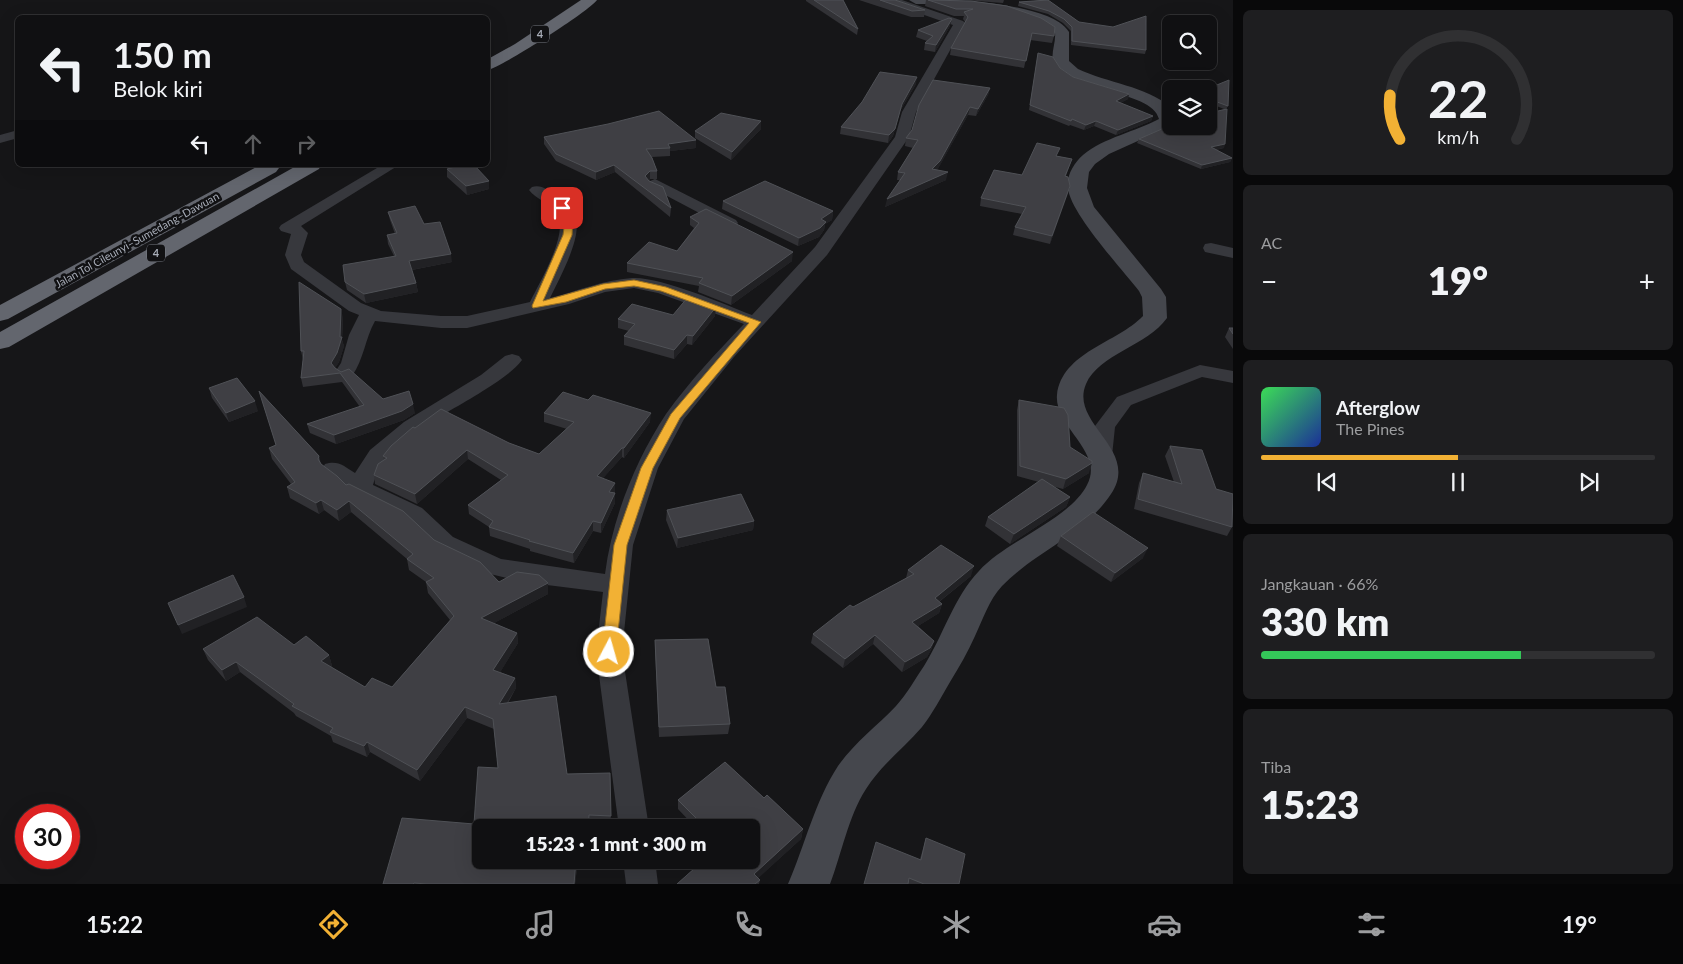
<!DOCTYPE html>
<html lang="id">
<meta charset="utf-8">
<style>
:root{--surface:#101012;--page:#1e1e20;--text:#f1f3f6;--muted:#9c9d9f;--line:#303032;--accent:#f2b134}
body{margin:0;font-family:Lato,sans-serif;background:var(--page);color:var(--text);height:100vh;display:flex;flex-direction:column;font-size:19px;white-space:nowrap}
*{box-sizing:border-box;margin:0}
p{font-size:16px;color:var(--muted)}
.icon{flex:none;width:28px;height:28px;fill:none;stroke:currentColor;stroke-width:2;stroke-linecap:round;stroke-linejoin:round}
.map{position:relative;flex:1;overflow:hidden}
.panel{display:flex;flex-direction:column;gap:10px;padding:10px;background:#09090a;width:450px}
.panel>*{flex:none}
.top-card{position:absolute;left:15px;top:15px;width:475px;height:152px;border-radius:8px;box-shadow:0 5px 20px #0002,0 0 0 1px var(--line);background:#101012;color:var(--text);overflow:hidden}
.buttons{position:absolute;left:1162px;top:15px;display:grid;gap:10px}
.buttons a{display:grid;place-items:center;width:55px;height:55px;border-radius:8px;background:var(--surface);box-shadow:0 5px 20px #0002,0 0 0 1px var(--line);font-size:25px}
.speed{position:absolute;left:15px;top:804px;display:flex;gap:10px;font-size:25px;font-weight:700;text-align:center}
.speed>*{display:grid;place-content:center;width:65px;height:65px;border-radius:50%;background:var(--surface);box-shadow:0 5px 20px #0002,0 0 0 1px var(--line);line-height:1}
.speed .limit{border:8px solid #d22;background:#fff;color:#111}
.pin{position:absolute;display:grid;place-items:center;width:42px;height:42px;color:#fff;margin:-21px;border-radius:10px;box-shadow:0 2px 8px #0006}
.me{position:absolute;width:55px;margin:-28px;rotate:6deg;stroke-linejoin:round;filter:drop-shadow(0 0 4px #0008)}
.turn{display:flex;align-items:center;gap:18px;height:105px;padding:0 15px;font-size:22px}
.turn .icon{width:65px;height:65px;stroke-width:2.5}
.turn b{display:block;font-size:35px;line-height:42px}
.lanes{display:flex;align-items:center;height:48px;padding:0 15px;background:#0003;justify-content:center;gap:25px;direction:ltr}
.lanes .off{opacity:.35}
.big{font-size:38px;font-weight:800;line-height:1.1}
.panel .tile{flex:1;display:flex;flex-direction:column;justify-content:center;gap:8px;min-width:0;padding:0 18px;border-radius:8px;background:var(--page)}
.panel .dial{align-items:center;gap:0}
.dial svg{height:130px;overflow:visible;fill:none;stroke:var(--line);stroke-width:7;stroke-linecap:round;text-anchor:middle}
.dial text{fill:var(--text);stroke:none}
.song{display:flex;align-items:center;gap:15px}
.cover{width:60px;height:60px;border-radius:8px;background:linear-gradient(135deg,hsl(130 70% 55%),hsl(230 70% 35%))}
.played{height:5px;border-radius:2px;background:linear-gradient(90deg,var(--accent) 50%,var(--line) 50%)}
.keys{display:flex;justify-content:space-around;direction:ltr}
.heat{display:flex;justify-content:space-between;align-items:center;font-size:28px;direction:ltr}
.charge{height:8px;border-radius:4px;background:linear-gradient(90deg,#34c759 66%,var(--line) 0)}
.trip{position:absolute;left:472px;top:819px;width:288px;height:50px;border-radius:8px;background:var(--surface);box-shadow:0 5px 20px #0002,0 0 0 1px var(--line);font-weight:800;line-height:50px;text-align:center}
.tabs{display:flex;height:80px;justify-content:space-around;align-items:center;background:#060607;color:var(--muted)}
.tabs .icon{width:35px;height:35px}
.tabs .active{color:var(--accent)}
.tabs b{font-size:22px;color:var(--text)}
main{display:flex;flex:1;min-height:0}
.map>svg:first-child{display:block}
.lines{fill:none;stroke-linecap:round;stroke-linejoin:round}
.minor{fill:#37383d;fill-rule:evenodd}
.secondary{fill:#45474d;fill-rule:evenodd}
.motorway{fill:#63666e;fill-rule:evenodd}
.wall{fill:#323236}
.shaded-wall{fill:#212124}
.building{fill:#3f3f44;stroke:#4f5156}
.route{fill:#f2b134;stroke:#9d7322}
.labels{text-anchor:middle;stroke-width:5;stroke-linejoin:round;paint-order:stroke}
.shield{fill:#111113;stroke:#7b7e86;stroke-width:1}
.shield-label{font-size:11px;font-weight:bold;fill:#a8adb8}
.far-street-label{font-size:11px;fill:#a8adb8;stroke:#111113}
</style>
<main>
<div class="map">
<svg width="1233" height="884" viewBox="0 0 1233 884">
<rect width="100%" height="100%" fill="#161618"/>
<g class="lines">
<path class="minor" d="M886 0H902L963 21 965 23 916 112 909 137 827 255 734 357 684 419 658 468 633 545 622 652 649 828H619L596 652 603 592 523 582 486 573 437 549 406 520 353 493 325 474 322 469 325 464C338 460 344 466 355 473L370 450 404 422 481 375 505 356 512 354 519 356 522 360C513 372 498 381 486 389 448 414 387 439 373 485L422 508 453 537 501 559 605 574C612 519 635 461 666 414 689 382 717 352 744 324L658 293 634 288 605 292 569 304 467 328H441L375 321C365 339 364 359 352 376L345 378 338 376 335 372 341 363 349 335 359 315 349 311 291 269 285 255 291 234 281 231 279 228 281 225 382 165H399L301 226 308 233 301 255 304 262 361 303 381 311 441 316H467L530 302C539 283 571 231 556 212 549 203 536 199 529 190L532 187C541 184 548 190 556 196 564 201 574 210 576 220 581 240 559 279 550 298 578 291 603 280 632 278 659 276 724 304 752 315L815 247 895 137 902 112 953 25 887 2Z
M18 130V138L0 143V135Z
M655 179 736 220 738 223 736 226H724L650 187 647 184 650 181Z
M1211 243 1233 248V258L1205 252 1203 248 1205 244Z
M1200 365 1233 371V383L1202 377 1131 405 1115 427 1112 456 1109 461 1101 463 1093 461 1090 456 1095 426 1117 397Z
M623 860H655L658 884H626Z"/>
<path class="secondary" d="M909 0C957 0 1002 0 1047 16 1056 20 1064 24 1069 32V61L1078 69C1108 83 1145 86 1171 107V126L1109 154 1095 164 1089 172 1087 188 1094 207 1161 289 1166 297 1167 318C1147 346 1099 354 1086 384 1069 424 1141 449 1111 494 1084 535 1036 551 1002 586 989 600 983 619 975 636 968 652 959 667 950 682 941 697 933 713 922 727 904 748 881 765 866 789 848 817 842 853 830 884H788C805 845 815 801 838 766 854 743 877 726 896 706 907 694 915 679 924 666 943 636 954 597 979 571 1007 540 1069 520 1087 485 1105 452 1054 427 1057 395 1062 352 1117 343 1143 316L1142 297 1139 291C1122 269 1070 213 1068 188 1066 176 1074 163 1083 155 1105 137 1135 132 1159 119 1152 88 1062 94 1053 61 1051 52 1056 42 1055 33 1017 2 961 5 916 4Z"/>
<path class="motorway" d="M581 0H597C588 12 502 67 488 70V59L515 44Z
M260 165H276L279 168 276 172 8 319 0 321V305Z
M298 165H321L319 169 9 347 0 349V332Z"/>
</g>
<path class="wall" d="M806 0H843L858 29 857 35 806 1Z
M859 0H895L925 10 924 17H911Z
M926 0 971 1 1054 36 1052 43 1030 40 1024 68 950 55 951 48 965 22 963 19 964 16H954L925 6Z
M965 0H1004L1003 3Z
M1048 0 1079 22 1146 50 1145 54 1071 45V31L1063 23 1048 14 1018 6 1019 2Z
M950 26 935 52 924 50 925 43 927 41 916 37 918 30Z
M1038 53 1073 77 1129 94 1128 99 1120 103 1153 116 1151 121 1116 135 1094 126 1084 130 1070 125 1069 126 1029 110Z
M916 84 900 111 893 136 888 143 840 134 841 127Z
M990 88 988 95 976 116 968 115 937 170 946 180 885 207 900 180H897L898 172 913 148 905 146 906 138Z
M1209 89 1228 106 1226 109 1224 148 1216 150 1232 158 1230 162 1201 169 1137 143 1139 139 1224 109 1209 103Z
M761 121V129L731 160 695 138V131Z
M544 137 696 140V148L670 151V156L652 157 657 171V179H650L649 180 671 208 670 217 615 172 596 180 556 161 544 144Z
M1057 156 1072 159 1066 176 1070 186 1050 244 1013 235 1015 227 1022 214 980 206 981 198Z
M447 169 489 181V189L467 195 447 177Z
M723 201 833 211 832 220 825 224 824 230 819 237 798 246 722 209Z
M388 212 424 224 452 262 412 270 416 283 418 292 366 303 347 290 345 282 394 256 388 244 387 235 395 234 390 220Z
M690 217 792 261 731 305 698 292 699 286 627 272V263L677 251 694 228 690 225Z
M673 315 715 316 692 345 687 344 674 359 624 345V336L629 331 618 328V319Z
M343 318 342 340 344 346 339 362 335 368 383 399 415 413 404 420 336 444 310 433 307 424 360 407 342 382 303 387 301 378 303 360 301 351Z
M1229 328H1233V349L1225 337Z
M209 388 258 411 229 422 212 398Z
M259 391 319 456 321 464 346 485 434 540 499 582 548 594 494 623 517 633 518 643 500 672 515 678 516 688 508 703 567 774 610 773 611 826H590L589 828H481V860H578L575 884H383L474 824 498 768 494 729 467 718 420 781 370 752 367 757 333 742 331 736 296 716 294 713 240 672 226 681 208 660 203 649 294 645 329 655 332 666 331 667 365 687H392L450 620 428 593 426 582 409 570 407 559 351 512 339 521 324 510 319 514 290 498 287 487 291 484 272 459 269 448 276 445Z
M1019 400 1070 447 1089 473 1063 489 1052 486 1070 497 1066 507 1010 544 985 526 988 517 1039 482 1017 476V410Z
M544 413 650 422 624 458 622 457 603 478 615 493V503L601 533 593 531 574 563 530 551V549L490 536 489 527 469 514 468 505 501 480 468 459 417 504 375 484 374 475 384 460 383 456 415 428 509 443 539 454 567 429 544 422Z
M1170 446 1216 489 1232 527 1227 536 1134 509 1139 483 1143 473 1174 482 1165 456Z
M667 510 754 521 753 530 677 548 666 520Z
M1061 536 1143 558 1111 582 1057 546Z
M908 570 971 576 939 602 942 604 939 613 918 626 934 641 931 650 927 657 902 672 873 644 843 668 811 643 813 634 853 607 906 578Z
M655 640 716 687 730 724 728 734 659 737 655 650Z
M725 762 764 798 767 795 803 829 801 839 758 878 760 880 759 884H677L704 860H751V828H696L678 809V800Z
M926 838 959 884H864L920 859Z"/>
<path class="shaded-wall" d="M952 19 950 26 935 52 936 45Z
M917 77 916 84 900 111 893 136 888 143 889 135 902 104Z
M990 88 988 95 976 116 978 109Z
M1129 94 1128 99 1114 106 1116 101Z
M970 107 968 115 938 169 931 177 932 169Z
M1153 116 1151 121 1116 135 1118 130Z
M761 121V129L731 160 732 152Z
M1096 121 1094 126 1084 130 1086 125Z
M696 140V148L670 151V148L668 144Z
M1225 144 1224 148 1209 151 1211 147Z
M1232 158 1230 162 1201 169 1202 165Z
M614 165 615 172 596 180V172Z
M650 171V179L645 184V176Z
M948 172 946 180 885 207 887 199Z
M489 181V189L467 195 466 186Z
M1070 186 1068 194 1050 244 1052 236Z
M833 211 832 220 825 224 824 230 819 237 798 246 799 238 821 219Z
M793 252 792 261 731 305 732 296Z
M451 254 452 262 411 270 409 261Z
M416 283 418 292 366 303 364 294Z
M716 307 715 316 692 345 693 336Z
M341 309 343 318 342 340 344 346 339 362 333 372 331 363 340 337Z
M687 335V344L674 359V350Z
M255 401 258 411 229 422 226 413Z
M413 404 415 413 404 420 336 444 334 435Z
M651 413 650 422 624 458V448Z
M622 448V457L597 485V476Z
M467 450 468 459 417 504 415 494Z
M1092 463 1089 473 1063 489 1066 479Z
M615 483V493L609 502V492Z
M615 493V503L601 533V523Z
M1070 497 1066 507 1010 544 1014 534Z
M321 500 324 510 319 514 316 503Z
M349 501 351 512 339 521 337 510Z
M593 521V531L574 563 573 553Z
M754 521 753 530 677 548 678 538Z
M1148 548 1143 558 1111 582 1115 573Z
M974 566 971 576 932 607 935 598Z
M548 583V594L483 629 481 618Z
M244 597 247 607 182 634 178 625Z
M942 604 939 613 910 631 912 622Z
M517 633 518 643 495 681 493 670Z
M875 635 873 644 843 668 845 659Z
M934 641 931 650 927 657 902 672 905 662Z
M329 655 332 666 324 672 321 661Z
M236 662 240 672 226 681 222 670Z
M515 678 516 688 500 714 499 704Z
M465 707 467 718 420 781 417 770Z
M367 742 370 752 367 757 364 746Z
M803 829 801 839 753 883 754 874Z
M576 860H578L575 884H574Z"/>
<path class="building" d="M814 0H843L858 29Z
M880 0H895L925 10 912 11Z
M928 0 971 1 1007 6 1041 18 1055 27 1054 36 1032 33 1026 61 951 48 968 17 964 12 973 9H956Z
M1048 0 1079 22 1113 27 1146 16V50L1072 41V27L1064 19 1049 11 1019 2Z
M949 18 952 19 936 45 925 43 933 36 918 30Z
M1038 53 1053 57 1060 68 1073 77 1129 94 1116 101 1153 116 1118 130 1096 121 1086 125 1072 119 1071 121 1030 105Z
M880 72 917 77 902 104 895 129 889 135 841 127 862 102Z
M933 80 990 88 978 109 970 107 940 161 932 169 948 172 887 199 905 173 898 172 918 140 906 138 912 130 919 105Z
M1229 80 1228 106 1209 99V89H1207Z
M1227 109 1225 144 1211 147 1232 158 1202 165 1139 139 1171 125V126H1209V113Z
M659 111 696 140 668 144 670 148 646 149 652 158 657 171H650L645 176 649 181 663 187 671 208 614 165 596 172 556 154 544 137 608 124Z
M721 113 761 121 732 152 695 131Z
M1037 143 1060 148 1056 156 1072 159 1065 176 1068 177 1070 186 1052 236 1015 227 1026 207 981 198 994 170 1022 175Z
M463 165H474L489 181 466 186 447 169Z
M765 181 833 211 821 219 826 222 820 228 799 238 723 201Z
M415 206 424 224 440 222 451 254 409 261 416 283 364 294 345 282 343 265 396 256 387 235 397 233 388 212Z
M706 209 793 252 732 296 699 283 703 278 627 263 649 242 677 251 699 223 690 217Z
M299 282 341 309 340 337H342L337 353 331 363 335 368 341 372 349 369 383 399 409 391 413 404 402 411 334 435 307 424 364 405 340 373 301 378 304 351H301Z
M688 297 716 307 693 336 687 335 674 350 624 336 635 324 618 319 632 304 673 315Z
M1229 328H1233V334Z
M237 378 255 401 226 413 209 388Z
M259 391 319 456 318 459 321 464 337 476 346 485 349 484 403 511 434 540 480 562 499 582 517 572 539 575 548 583 481 618 517 633 493 670 515 678 499 704 556 696 567 774 610 773 611 816 589 815 588 828H481V860H576L574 884H427L414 883 413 884H383L402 818 474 824 478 767 498 768 493 719 465 707 417 770 367 742 364 746 330 732 333 728 292 706 294 704 236 662 222 670 203 649 257 617 294 645 306 636 329 655 321 661 365 687 372 678 392 687 454 616 426 582 434 578 407 559 413 554 349 501 337 510 321 500 316 503 287 487 295 482 269 448 276 445Z
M563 392 588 400 593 395 651 413 624 448H622L597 476 615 483 609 492 615 493 601 523 593 521 573 553 529 541 530 540 489 527 493 521 468 505 508 475 467 450 415 494 374 475 378 464 387 458 383 456 391 446 413 427 415 428 441 409 509 443 539 454 574 422 544 413Z
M1019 400 1064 408 1068 415 1070 447 1092 461V463L1066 479 1020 466Z
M1170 446 1202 450 1216 489 1233 494 1232 527 1138 499 1143 473 1182 484Z
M1042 479 1070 497 1014 534 988 517Z
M741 494 754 521 678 538 667 510Z
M1093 512 1148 548 1115 573 1061 536Z
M941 545 974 566 935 598 942 604 912 622 934 641 930 648 905 662 875 635 845 659 813 634 850 605 853 607 914 574 908 570Z
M233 575 244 597 178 625 168 603Z
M708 639 716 687H725L730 724 659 727 655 640Z
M725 762 764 798 767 795 803 829 754 874 760 880 755 884H677L704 860H751V828H706L678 800Z
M926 838 965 854 959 884H924L909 878 908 884H864L876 842 921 860Z"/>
<path class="route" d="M559 207H565L573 220 572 235 543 301 603 284 634 280 666 287 761 322 680 418 653 468 627 545 616 652 614 656 609 658 604 656 602 652 614 545 641 468 671 414 749 323 661 291 634 286 605 289 566 302 533 308 532 306 563 235 565 220 558 208Z"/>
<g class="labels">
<g class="shield">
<rect x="531" y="25.5" width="18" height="17" rx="4"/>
<rect x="147" y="244.5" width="18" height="17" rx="4"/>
</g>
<g class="shield-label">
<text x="540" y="38">4</text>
<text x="156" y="257">4</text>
</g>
<g class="far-street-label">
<text transform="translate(137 240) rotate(-29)" y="4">Jalan Tol Cileunyi–Sumedang–Dawuan</text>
</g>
</g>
</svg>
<div class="buttons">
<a><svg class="icon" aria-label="search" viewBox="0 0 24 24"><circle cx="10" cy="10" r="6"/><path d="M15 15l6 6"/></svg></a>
<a><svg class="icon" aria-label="layers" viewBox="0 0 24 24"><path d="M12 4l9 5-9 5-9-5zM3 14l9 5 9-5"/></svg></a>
</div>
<div class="speed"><div class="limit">30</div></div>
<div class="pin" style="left:562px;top:208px;background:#d93025"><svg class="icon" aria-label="arrive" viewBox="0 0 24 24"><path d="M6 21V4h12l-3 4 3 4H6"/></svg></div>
<svg class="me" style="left:609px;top:652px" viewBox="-20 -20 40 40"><circle r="17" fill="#f2b134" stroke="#fff" stroke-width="3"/><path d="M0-11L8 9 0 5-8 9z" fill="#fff"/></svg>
<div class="trip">15:23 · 1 mnt · 300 m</div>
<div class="top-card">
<div class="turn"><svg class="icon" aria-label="left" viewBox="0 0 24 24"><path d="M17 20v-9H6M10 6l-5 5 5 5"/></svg><div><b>150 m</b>Belok kiri</div></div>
<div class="lanes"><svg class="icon" aria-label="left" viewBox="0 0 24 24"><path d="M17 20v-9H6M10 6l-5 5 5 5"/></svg><svg class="icon off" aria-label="ahead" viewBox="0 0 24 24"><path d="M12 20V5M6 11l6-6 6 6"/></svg><svg class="icon off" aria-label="right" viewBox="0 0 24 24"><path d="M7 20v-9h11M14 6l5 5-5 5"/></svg></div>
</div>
</div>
<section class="panel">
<div class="tile dial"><svg viewBox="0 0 100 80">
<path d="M14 69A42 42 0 1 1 86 69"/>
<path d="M14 69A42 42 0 0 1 8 42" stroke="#f2b134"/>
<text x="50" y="56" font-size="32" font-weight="700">22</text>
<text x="50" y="72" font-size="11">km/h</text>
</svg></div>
<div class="tile"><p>AC</p>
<div class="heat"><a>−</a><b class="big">19°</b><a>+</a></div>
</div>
<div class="tile">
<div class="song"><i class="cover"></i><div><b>Afterglow</b><p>The Pines</p></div></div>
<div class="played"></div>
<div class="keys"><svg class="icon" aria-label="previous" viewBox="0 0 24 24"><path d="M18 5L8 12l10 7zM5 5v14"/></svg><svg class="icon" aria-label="pause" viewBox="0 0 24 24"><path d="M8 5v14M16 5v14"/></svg><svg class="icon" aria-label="next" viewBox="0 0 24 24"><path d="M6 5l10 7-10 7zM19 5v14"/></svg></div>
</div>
<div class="tile"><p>Jangkauan · 66%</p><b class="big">330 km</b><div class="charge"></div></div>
<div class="tile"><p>Tiba</p><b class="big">15:23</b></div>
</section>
</main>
<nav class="tabs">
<b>15:22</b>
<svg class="icon active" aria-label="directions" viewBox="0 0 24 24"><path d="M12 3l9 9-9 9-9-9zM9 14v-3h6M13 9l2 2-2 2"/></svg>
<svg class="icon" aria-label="music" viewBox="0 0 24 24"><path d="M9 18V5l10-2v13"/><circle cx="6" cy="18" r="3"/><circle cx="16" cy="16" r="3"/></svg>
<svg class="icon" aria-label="phone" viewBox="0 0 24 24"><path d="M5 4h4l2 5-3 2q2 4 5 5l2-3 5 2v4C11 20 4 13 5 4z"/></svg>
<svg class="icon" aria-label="climate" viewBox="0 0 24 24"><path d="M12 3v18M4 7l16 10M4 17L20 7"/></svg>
<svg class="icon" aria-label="car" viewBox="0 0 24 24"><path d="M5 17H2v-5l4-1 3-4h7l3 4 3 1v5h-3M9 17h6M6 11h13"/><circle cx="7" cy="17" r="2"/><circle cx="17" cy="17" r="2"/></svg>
<svg class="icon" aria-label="filters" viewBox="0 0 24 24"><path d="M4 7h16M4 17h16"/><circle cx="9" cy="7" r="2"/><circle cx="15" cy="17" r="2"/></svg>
<b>19°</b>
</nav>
